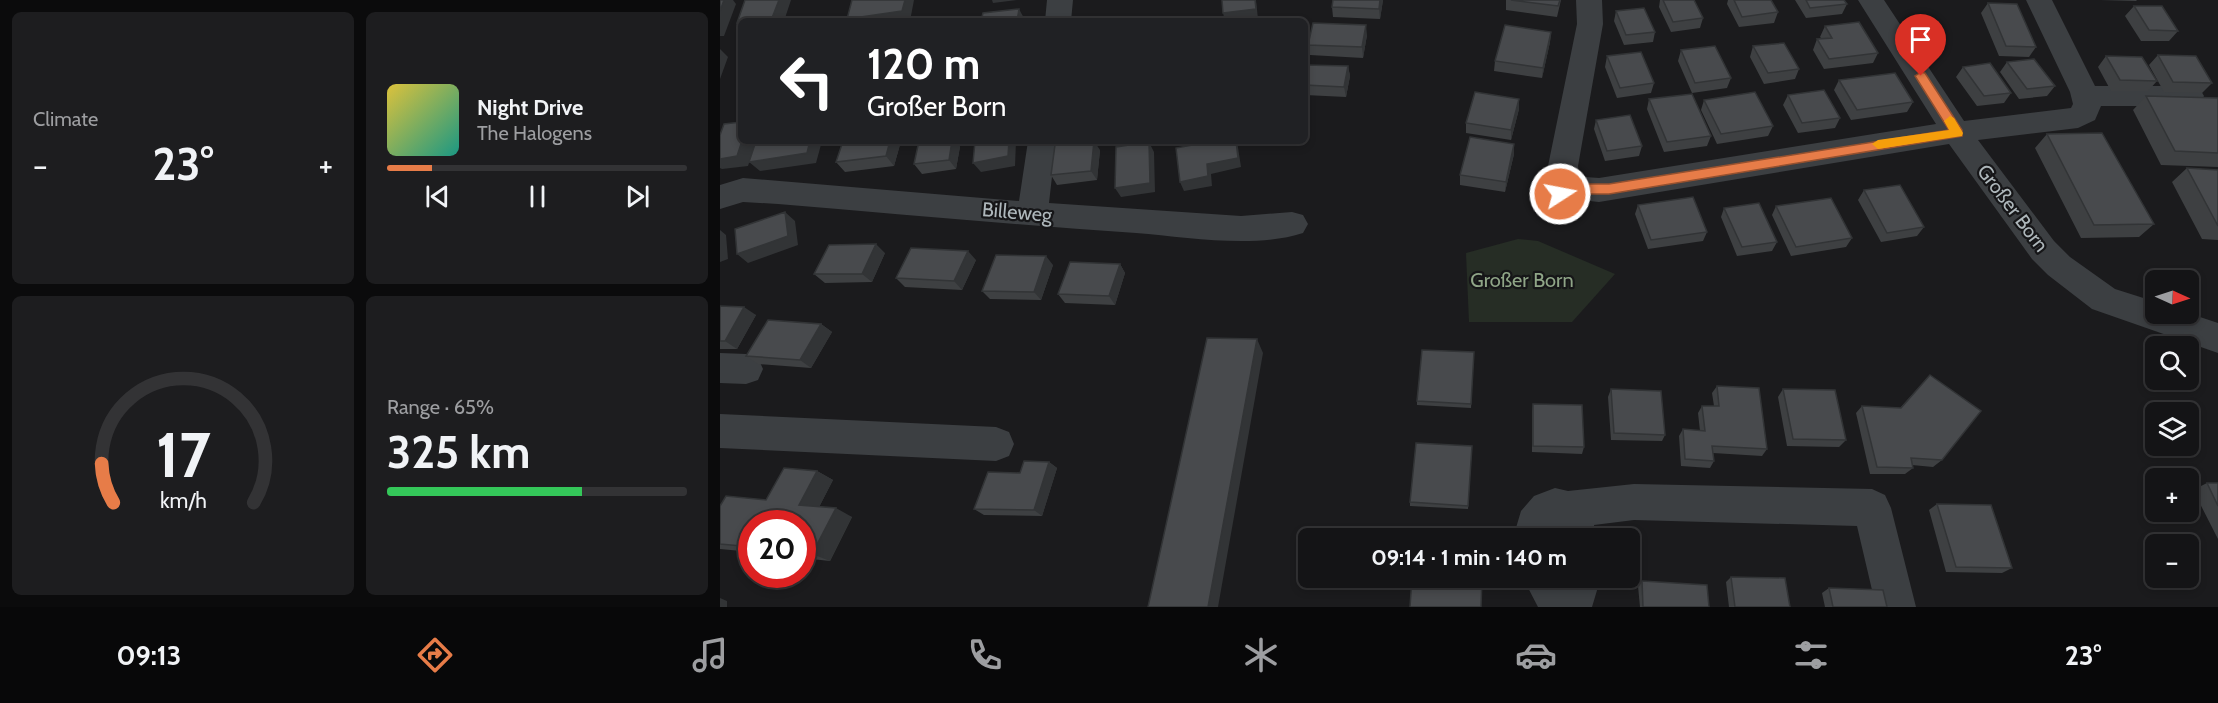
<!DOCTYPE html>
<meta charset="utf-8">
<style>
:root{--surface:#141416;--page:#1d1d1f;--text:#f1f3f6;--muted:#9d9ea1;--line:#333335;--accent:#e77c48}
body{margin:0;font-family:Cabin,sans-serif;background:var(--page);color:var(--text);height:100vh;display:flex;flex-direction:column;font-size:22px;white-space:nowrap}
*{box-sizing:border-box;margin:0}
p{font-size:20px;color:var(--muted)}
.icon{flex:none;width:33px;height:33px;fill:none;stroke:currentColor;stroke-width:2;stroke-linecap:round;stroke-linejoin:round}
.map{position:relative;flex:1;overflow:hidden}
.panel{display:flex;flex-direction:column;gap:12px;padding:12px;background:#0b0b0c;width:720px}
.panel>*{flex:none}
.banner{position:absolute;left:18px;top:18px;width:570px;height:126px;border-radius:9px;box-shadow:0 3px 9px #0003,0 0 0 2px var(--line);background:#202124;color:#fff;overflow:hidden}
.needle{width:39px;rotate:93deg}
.buttons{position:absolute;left:1425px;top:270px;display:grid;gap:12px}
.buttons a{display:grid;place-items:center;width:54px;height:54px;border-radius:9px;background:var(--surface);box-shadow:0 3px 9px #0003,0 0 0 2px var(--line);font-size:30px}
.speed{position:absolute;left:18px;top:510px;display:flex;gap:12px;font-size:30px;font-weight:700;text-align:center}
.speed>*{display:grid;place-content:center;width:78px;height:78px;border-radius:50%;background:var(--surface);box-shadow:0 3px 9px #0003,0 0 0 2px var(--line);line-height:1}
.speed .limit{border:9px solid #d22;background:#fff;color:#111}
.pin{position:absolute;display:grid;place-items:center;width:51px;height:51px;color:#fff;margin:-62px -26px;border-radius:50% 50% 50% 0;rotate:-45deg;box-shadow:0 0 6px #0007}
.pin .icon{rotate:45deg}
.me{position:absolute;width:66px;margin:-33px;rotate:79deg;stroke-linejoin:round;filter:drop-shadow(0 0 4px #0008)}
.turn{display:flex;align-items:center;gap:21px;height:126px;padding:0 30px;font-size:27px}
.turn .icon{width:78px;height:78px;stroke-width:2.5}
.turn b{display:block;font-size:42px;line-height:51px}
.big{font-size:45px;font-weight:700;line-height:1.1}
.panel .tile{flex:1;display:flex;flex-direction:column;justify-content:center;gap:9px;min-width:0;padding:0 21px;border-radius:9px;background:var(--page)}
.panel .dial{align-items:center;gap:0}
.dial svg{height:156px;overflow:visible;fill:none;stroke:var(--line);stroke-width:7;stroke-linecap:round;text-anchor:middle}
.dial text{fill:var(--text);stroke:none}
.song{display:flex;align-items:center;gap:18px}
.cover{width:72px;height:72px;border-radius:9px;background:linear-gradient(135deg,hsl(50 70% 55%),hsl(170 70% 35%))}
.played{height:6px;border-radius:3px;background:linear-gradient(90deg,var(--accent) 15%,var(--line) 15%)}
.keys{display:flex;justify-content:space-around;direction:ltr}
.heat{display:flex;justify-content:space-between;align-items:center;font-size:33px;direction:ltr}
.charge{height:9px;border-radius:4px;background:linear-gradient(90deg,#34c759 65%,var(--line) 0)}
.panel .tiles{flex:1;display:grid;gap:12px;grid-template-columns:repeat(2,1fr)}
.trip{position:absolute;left:578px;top:528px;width:342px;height:60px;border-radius:9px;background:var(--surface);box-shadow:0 3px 9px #0003,0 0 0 2px var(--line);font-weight:700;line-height:60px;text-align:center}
.tabs{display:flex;height:96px;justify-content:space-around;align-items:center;background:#080809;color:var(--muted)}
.tabs .icon{width:42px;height:42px}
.tabs .on{color:var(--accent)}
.tabs b{font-size:27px;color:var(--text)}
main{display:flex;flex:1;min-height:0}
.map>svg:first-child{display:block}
.green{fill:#262d25}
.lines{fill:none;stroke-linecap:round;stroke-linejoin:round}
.minor{fill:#3c3f42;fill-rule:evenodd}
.wall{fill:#3e4042}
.shaded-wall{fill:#323436}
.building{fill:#484a4d;stroke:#323436;stroke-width:1.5}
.route{fill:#e77c48;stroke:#96512f;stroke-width:1.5}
.slow{fill:#f59e0b}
.labels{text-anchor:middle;stroke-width:4.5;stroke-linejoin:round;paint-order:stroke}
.street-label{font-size:20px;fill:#aeb7bb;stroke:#161618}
.park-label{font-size:20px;fill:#8fa587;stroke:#161618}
</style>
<main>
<section class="panel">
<div class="tiles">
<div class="tile"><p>Climate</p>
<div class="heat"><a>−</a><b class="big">23°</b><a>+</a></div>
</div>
<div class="tile">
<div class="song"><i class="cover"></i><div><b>Night Drive</b><p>The Halogens</p></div></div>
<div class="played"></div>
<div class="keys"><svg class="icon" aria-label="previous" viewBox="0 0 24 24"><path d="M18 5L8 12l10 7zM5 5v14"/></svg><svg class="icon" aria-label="pause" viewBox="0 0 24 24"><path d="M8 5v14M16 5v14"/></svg><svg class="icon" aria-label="next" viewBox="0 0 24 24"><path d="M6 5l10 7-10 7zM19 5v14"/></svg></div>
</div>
<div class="tile dial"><svg viewBox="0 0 100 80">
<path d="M14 69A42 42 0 1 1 86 69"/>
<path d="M14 69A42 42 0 0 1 8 49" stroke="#e77c48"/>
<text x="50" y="56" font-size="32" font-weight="700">17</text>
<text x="50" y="72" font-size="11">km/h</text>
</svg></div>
<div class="tile"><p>Range · 65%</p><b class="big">325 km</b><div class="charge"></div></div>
</div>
</section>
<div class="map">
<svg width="1498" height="607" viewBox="0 0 1498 607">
<rect width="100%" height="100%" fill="#1b1b1d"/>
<path class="green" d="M798 239 818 241 895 274 852 322H749L746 253Z"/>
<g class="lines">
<path class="minor" d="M327 0H353L351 21H325Z
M856 0H882L883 24 858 166 859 172 865 177 879 178 1216 124 1138 0H1164L1244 121 1351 108 1353 104 1350 92 1306 0H1332L1375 86H1470L1480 89 1484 96 1480 103 1470 106H1381L1375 120 1358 128 1258 140 1334 241 1350 257 1395 289 1436 302V314L1468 313 1498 323V353L1372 309 1328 275 1312 259 1229 144 879 202C855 200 832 193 828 166L857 24Z
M308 141H336L329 203 521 216 572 212 583 215 588 224 583 233C534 249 467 237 416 233 296 225 177 214 58 204L23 202 0 209V185L23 178 299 201Z
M0 353 26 354 38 358 43 369 38 380 26 384 0 383Z
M0 414 276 427 289 432 294 444 289 456 276 461 0 448Z
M914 484 1152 489 1165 495 1171 508 1196 607H1156L1137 526 914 520 874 525 876 538H838L835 527 831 538H793L801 511 814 496 835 488 848 491Z
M803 578H878V587L872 607H818Z"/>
</g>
<path class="wall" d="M613 0H663L660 19 613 17 612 7Z
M786 0H841L837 17 786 10Z
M940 0H974L983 18 980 28 951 32 939 7Z
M1008 0H1051L1058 12 1054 23 1019 27 1007 4Z
M1075 0H1124L1127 4 1122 14 1086 18Z
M1380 0H1417L1416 1Z
M1268 3 1316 47 1309 57 1279 56 1261 13Z
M1414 6 1458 31 1449 41H1421L1405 16Z
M896 11 935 32 933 42 904 45 894 21Z
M1105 26 1158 53 1153 63 1104 69 1093 50 1097 39H1102L1100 37Z
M831 32 830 42 822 78 774 71 775 61Z
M647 35 643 58 590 55 588 45Z
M1033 46 1079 69 1075 79 1044 84 1030 57Z
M961 50 1011 78 1007 88 972 93 958 61Z
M1438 55 1492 83 1482 93 1444 92 1429 65Z
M887 56 934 83 931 93 897 98 885 67Z
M1386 56 1437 81 1428 91H1391L1378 67Z
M1287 62 1335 86 1327 96 1299 99 1280 72Z
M585 65 628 66 630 76 626 97 585 95Z
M1243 67 1291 93 1284 103 1257 106 1236 77Z
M1119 80 1193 102 1187 112 1131 120 1114 90Z
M1068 95 1120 118 1115 128 1078 133 1063 105Z
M1426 96 1498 98V167L1441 165 1413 110Z
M929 99 991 136 987 146 944 152 927 109Z
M984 100 1053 126 1048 136 997 144 981 110Z
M799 109 791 140 746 133V123Z
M876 120 922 146 919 156 885 161 874 129Z
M1327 134 1434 224 1419 237 1361 238 1315 148Z
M123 141H181L174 166 125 172 116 162Z
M199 141H241L236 169 202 174 194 164Z
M380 150 377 180 337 185 331 175Z
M794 154 785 192 740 185V175Z
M1467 168 1498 170V240L1482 239 1452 182Z
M1144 190 1204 227 1197 236 1161 242 1138 200Z
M918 205 987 232 983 241 928 249 915 214Z
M1056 206 1132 238 1126 247 1071 256 1052 215Z
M1004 208 1057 242 1052 251 1017 256 1001 217Z
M165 253 152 282 105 283 94 274Z
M256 260 242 290 185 287 176 278Z
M400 264 405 273 395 305 345 303 338 294Z
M333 265 321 300 270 299 262 291Z
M0 306 36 315 17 349H0Z
M101 324 112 332 91 368 38 364 26 356Z
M754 352 751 408 697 405V401Z
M1210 375 1222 460 1213 467 1192 465 1193 468 1185 474H1150L1136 413 1142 406 1180 408Z
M997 386 1047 449 1042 456 993 453 994 461 990 468 961 466 959 436 963 429 980 431 978 413 982 406H994L992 393Z
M891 389 945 435 942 441 891 440 888 397Z
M1063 389 1126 440 1119 447 1067 446 1058 397Z
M813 404 864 447 862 454 812 452V411Z
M752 446 748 509 690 506V502Z
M329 462 337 468 322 516 264 515 254 509 300 473Z
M97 471 113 480 99 507 132 517 110 561 82 558V524H32V552L0 549V506L46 500Z
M1487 483H1498V539L1473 490Z
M1217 504 1292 568 1282 573 1226 572 1209 510Z
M1011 577 1070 607H1009L1006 582Z
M922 581 989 607H920L918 586Z
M1109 588 1167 607H1105L1102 593Z"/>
<path class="shaded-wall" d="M4 0H13L16 4 4 36H0V11Z
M59 0H71L64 21H29Z
M185 0H194L190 21H129L127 19Z
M272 0H297L273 3Z
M535 0H536L538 19 524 21H505L503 13Z
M660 0H663L660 19 659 9Z
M299 9 305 20V21H297Z
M646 25 647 35 643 58 642 47Z
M831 32 830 42 822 78 823 68Z
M0 49 8 57 0 79Z
M628 66 630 76 626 97 624 87Z
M799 99V109L791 140V130Z
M22 141H36L28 166 2 169 0 168V159Z
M90 141H102L96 163 40 171 29 162Z
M170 141H181L174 166 166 156Z
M232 141H241L236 169 229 160Z
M289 141H296L295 166 261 172 253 163Z
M374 141 380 150 377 180 371 171Z
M516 141H517L521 167 491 174 492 186 464 191 460 182Z
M429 142 434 152 435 192 401 197 395 188Z
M794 144V154L785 192 786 182Z
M65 212 75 221 78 245 28 263 17 254Z
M0 230 6 235 8 259 0 262Z
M156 244 165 253 152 282 142 274Z
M248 251 256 260 242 290 234 281Z
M326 256 333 265 321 300 314 292Z
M400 264 405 273 395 305 389 296Z
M24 307 36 315 17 349 5 341Z
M101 324 112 332 91 368 80 360Z
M537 339 543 353 498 607H488Z
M329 462 337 468 322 516 314 510Z
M97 471 113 480 96 513 79 505Z
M116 508 132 517 110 561 92 554Z
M0 598 7 601V607H0Z"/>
<path class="building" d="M0 0H4L0 11Z
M25 0H59L52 18 29 21H21V22L17 23Z
M132 0H185L182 11 127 19Z
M502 0H535L536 9 503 13Z
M613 0H660L659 9 612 7Z
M791 0H840L838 6Z
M943 0H974L983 18 953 22Z
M1014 0H1051L1058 12 1022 17Z
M1086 0H1124L1127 4 1090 8Z
M1268 3 1297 4 1316 47 1286 46Z
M1414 6H1442L1458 31 1429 30Z
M924 8 935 32 906 35 896 11Z
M299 9 297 21H261L263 13Z
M1139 22 1158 53 1109 59 1097 39 1112 38 1105 26Z
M593 23 646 25 642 47 588 45Z
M785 25 831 32 823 68 775 61Z
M1064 43 1079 69 1048 73 1033 46Z
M995 46 1011 78 975 83 961 50Z
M921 52 934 83 900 88 887 56Z
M1438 55 1476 56 1492 83 1453 82Z
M1386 56 1422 57 1437 81 1400 80Z
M1314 59 1335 86 1307 89 1287 62Z
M1270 63 1291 93 1264 96 1243 67Z
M585 65 628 66 624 87 585 85Z
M1175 73 1193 102 1137 110 1119 80Z
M1104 90 1120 118 1082 123 1068 95Z
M755 92 799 99 791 130 746 123Z
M1035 92 1053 126 1001 134 984 100Z
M972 94 991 136 947 142 929 99Z
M1426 96 1498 98V153L1455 151Z
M910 115 922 146 887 151 876 120Z
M21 122V141H22L17 156 0 159V135L4 124Z
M1382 133 1434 224 1374 225 1327 134Z
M750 137 794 144 786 182 740 175Z
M36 141H90L87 153 29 162Z
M123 141H170L166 156 116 162Z
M199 141H232L229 160 194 164Z
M255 141H289L288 156 253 163Z
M368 141H374L371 171 331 175 335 145Z
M494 141H516L518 158 487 164 488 176 460 182 456 148Z
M429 142 430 183 395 188 396 147Z
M1467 168 1498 170V226Z
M1180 185 1204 227 1167 233 1144 190Z
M973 197 987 232 931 240 918 205Z
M1111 198 1132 238 1076 247 1056 206Z
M1039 203 1057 242 1022 247 1004 208Z
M65 212 68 236 17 254 15 229Z
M156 244 142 274H94L109 245Z
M191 248 248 251 234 281 176 278Z
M276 255 326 256 314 292 262 291Z
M350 262 400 264 389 296 338 294Z
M0 306 24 307 5 341H0Z
M48 320 101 324 80 360 26 356Z
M487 338 537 339 488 607H428Z
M702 350 754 352 751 404 697 401Z
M1210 375 1261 411 1222 460 1191 458 1193 468 1157 467 1142 406 1181 408Z
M997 386 1039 388 1047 449 992 446 994 461 965 459 963 429 985 431 982 406H999Z
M891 389 941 391 945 435 894 433Z
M1063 389 1115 390 1126 440 1073 439Z
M813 404 862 405 864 447 813 446Z
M696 443 752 446 748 506 690 502Z
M304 461 329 462 314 510 254 509 268 472 300 473Z
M64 468 97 471 79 505 116 508 92 554 82 553V524H32V547L0 544V506L6 496 46 500Z
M1487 483H1498V506Z
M1217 504 1271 505 1292 568 1236 567Z
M1011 577 1065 578 1070 607H1015Z
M692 578H762L761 607H690Z
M922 581 987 585 989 607H923Z
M1109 588 1163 590 1167 607H1113Z"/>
<path class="route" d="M1201 72 1205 73 1242 130V136L889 194H868L854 190 840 199 834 194 852 180 868 184H889L1229 130 1195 76Z"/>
<path class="slow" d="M1230 116 1234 118 1243 133 1242 136 1158 149 1152 144 1158 140 1229 130 1224 121Z"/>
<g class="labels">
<g class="street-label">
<text transform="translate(1293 208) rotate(53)" y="7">Großer Born</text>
<text transform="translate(297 212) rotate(5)" y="7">Billeweg</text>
</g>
<g class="park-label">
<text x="802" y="287">Großer Born</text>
</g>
</g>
</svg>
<div class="buttons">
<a><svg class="needle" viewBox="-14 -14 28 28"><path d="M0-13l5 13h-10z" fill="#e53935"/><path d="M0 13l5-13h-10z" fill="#9d9ea1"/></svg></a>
<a><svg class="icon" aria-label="search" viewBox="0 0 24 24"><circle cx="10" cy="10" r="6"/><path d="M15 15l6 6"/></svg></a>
<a><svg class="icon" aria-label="layers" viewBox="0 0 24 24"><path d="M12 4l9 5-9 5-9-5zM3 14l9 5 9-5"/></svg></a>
<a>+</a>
<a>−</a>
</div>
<div class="speed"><div class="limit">20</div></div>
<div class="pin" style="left:1201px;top:76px;background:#d93025"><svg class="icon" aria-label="arrive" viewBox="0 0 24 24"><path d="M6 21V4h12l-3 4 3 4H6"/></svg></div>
<svg class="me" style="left:840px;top:194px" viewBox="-20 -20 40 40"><circle r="17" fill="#e77c48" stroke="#fff" stroke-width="3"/><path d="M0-11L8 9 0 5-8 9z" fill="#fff"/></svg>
<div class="trip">09:14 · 1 min · 140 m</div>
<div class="banner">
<div class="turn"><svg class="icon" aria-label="left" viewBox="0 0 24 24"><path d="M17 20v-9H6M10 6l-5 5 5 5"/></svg><div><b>120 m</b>Großer Born</div></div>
</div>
</div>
</main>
<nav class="tabs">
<b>09:13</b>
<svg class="icon on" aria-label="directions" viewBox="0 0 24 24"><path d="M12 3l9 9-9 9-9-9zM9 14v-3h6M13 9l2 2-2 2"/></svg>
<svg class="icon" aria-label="music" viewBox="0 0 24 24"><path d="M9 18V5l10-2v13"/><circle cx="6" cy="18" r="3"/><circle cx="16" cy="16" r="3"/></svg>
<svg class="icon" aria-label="phone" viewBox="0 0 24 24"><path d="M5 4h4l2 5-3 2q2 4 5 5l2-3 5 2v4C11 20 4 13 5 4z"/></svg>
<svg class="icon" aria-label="climate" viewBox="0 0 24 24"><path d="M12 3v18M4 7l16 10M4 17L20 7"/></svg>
<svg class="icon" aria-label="car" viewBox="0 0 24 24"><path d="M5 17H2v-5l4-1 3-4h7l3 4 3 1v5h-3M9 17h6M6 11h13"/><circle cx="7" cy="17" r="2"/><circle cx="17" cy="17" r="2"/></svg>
<svg class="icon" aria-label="filters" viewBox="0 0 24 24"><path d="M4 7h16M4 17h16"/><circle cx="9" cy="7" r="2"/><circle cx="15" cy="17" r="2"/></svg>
<b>23°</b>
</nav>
